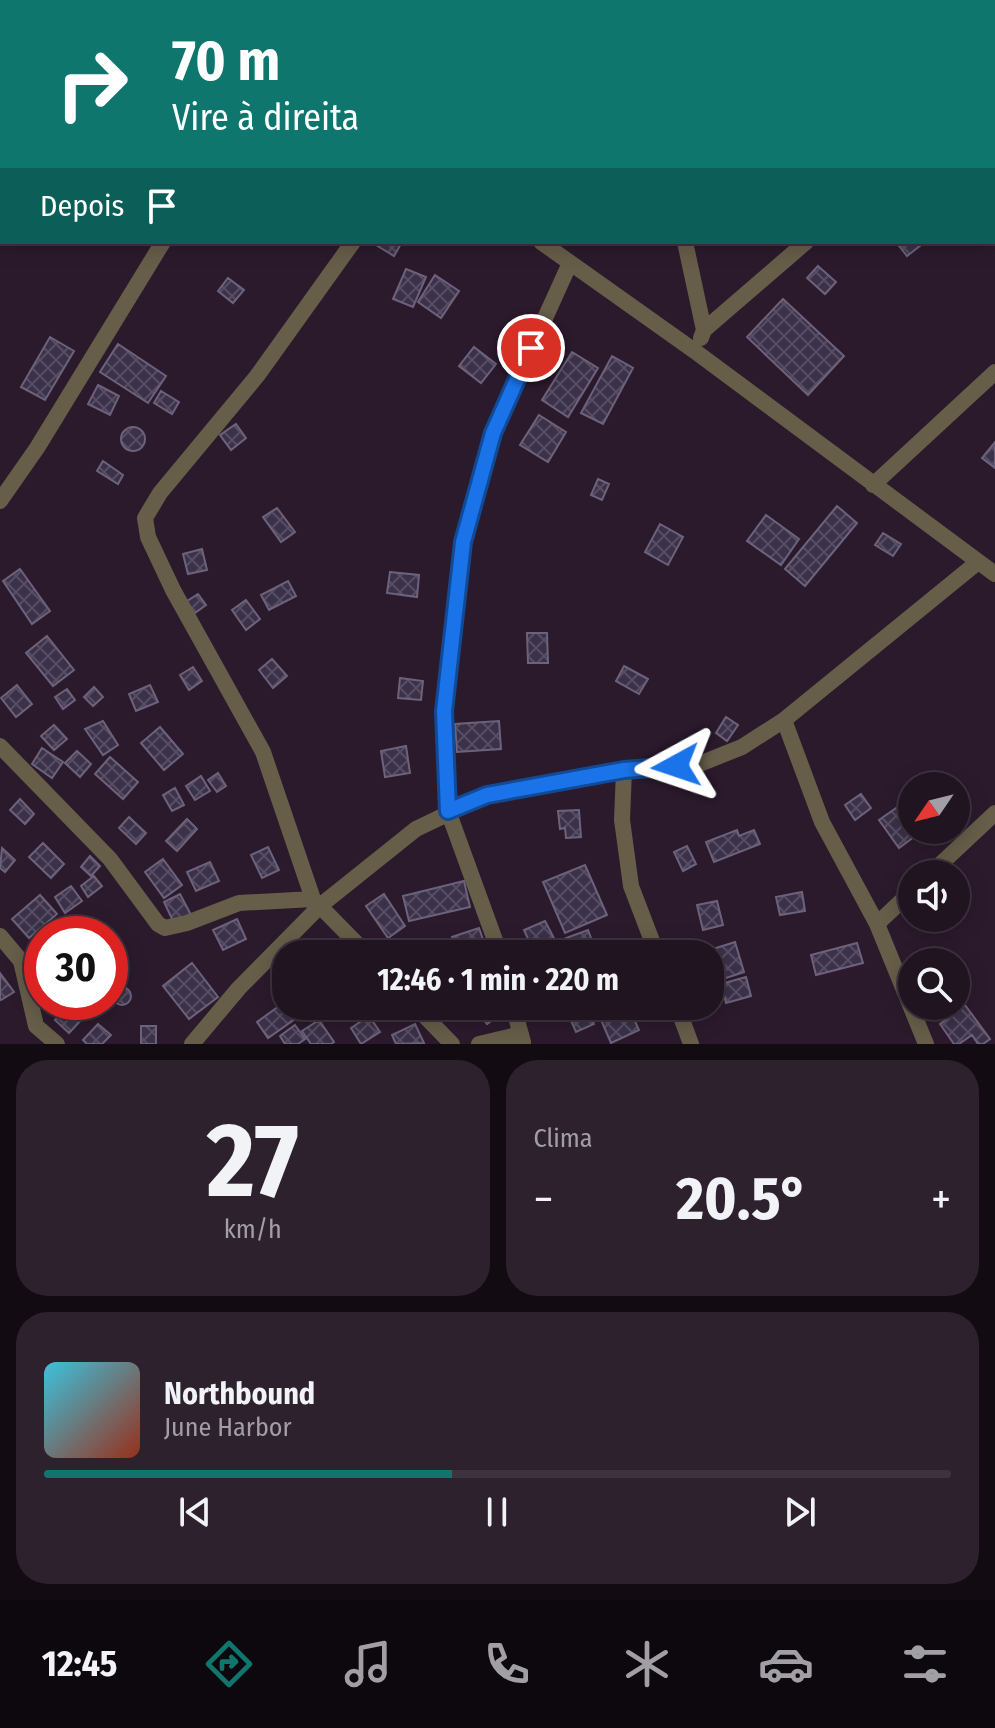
<!DOCTYPE html>
<html lang="pt">
<meta charset="utf-8">
<style>
:root{--surface:#201421;--page:#2d212e;--text:#f1f3f6;--muted:#a29ea5;--line:#3d333f;--accent:#0f766e}
body{margin:0;font-family:"Fira Sans Condensed",sans-serif;background:var(--page);color:var(--text);height:100vh;display:flex;flex-direction:column;font-size:30px;white-space:nowrap}
*{box-sizing:border-box;margin:0}
p{font-size:26px;color:var(--muted)}
.icon{flex:none;width:44px;height:44px;fill:none;stroke:currentColor;stroke-width:2;stroke-linecap:round;stroke-linejoin:round}
.map{position:relative;height:1044px;overflow:hidden}
.drawer{display:flex;flex-direction:column;gap:16px;padding:16px;background:#120b12;flex:1}
.drawer>*{flex:none}
.banner{position:absolute;left:0px;top:0px;width:996px;height:244px;box-shadow:0 4px 20px #0003,0 0 0 2px var(--line);background:#0f766e;color:#fff;overflow:hidden}
.needle{width:52px;rotate:235deg}
.tools{position:absolute;left:898px;top:772px;display:grid;gap:16px}
.tools a{display:grid;place-items:center;width:72px;height:72px;border-radius:50%;background:var(--surface);box-shadow:0 4px 20px #0003,0 0 0 2px var(--line);font-size:40px}
.speed{position:absolute;left:24px;top:916px;display:flex;gap:16px;font-size:40px;font-weight:700;text-align:center}
.speed>*{display:grid;place-content:center;width:104px;height:104px;border-radius:50%;background:var(--surface);box-shadow:0 4px 20px #0003,0 0 0 2px var(--line);line-height:1}
.speed .limit{border:12px solid #d22;background:#fff;color:#111}
.pin{position:absolute;display:grid;place-items:center;width:68px;height:68px;color:#fff;margin:-34px;border:4px solid #fff;border-radius:50%;box-shadow:0 2px 8px #0007}
.me{position:absolute;width:88px;margin:-44px;rotate:265deg;stroke-linejoin:round;filter:drop-shadow(0 0 6px #0008)}
.turn{display:flex;align-items:center;gap:28px;height:168px;padding:0 40px;font-size:36px}
.turn .icon{width:104px;height:104px;stroke-width:2.5}
.turn b{display:block;font-size:56px;line-height:68px}
.then{display:flex;align-items:center;height:76px;padding:0 40px;background:#0003;gap:16px;font-size:30px}
.big{font-size:60px;font-weight:700;line-height:1.1}
.drawer .widget{flex:1;display:flex;flex-direction:column;justify-content:center;gap:12px;min-width:0;padding:0 28px;border-radius:32px;background:var(--page)}
.drawer .dial{align-items:center;gap:0}
.dial b{font-size:104px;line-height:1}
.song{display:flex;align-items:center;gap:24px}
.cover{width:96px;height:96px;border-radius:12px;background:linear-gradient(135deg,hsl(190 70% 55%),hsl(10 70% 35%))}
.played{height:8px;border-radius:4px;background:linear-gradient(90deg,var(--accent) 45%,var(--line) 45%)}
.keys{display:flex;justify-content:space-around;direction:ltr}
.heat{display:flex;justify-content:space-between;align-items:center;font-size:44px;direction:ltr}
.drawer .tiles{flex:1;display:grid;gap:16px;grid-template-columns:1fr 1fr}
.widget:last-child{grid-column:span 2}
.trip{position:absolute;left:272px;top:940px;width:452px;height:80px;border-radius:32px;background:var(--surface);box-shadow:0 4px 20px #0003,0 0 0 2px var(--line);font-weight:700;line-height:80px;text-align:center}
.tab-bar{display:flex;height:128px;justify-content:space-around;align-items:center;background:#0d080d;color:var(--muted)}
.tab-bar .icon{width:56px;height:56px}
.tab-bar .selected{color:var(--accent)}
.tab-bar b{font-size:36px;color:var(--text)}
.map>svg:first-child{display:block}
.building{fill:url(#building-cross-hatch);stroke:#6d627c;stroke-width:2}
.lines{fill:none;stroke-linecap:round;stroke-linejoin:round}
.minor{stroke:#665e49;stroke-width:16}
.route-casing{stroke:#114b97;stroke-width:20}
.route{stroke:#1a73e8;stroke-width:14}
</style>
<div class="map">
<svg width="995" height="1044" viewBox="0 0 995 1044">
<defs>
<pattern id="building-cross-hatch" width="8" height="8" patternUnits="userSpaceOnUse" patternTransform="scale(2)"><rect width="8" height="8" fill="#3b3149"/><path d="M0 0l8 8M0 8l8-8" fill="none" stroke="#574e63"/></pattern>
</defs>
<rect width="100%" height="100%" fill="#2b1a2c"/>
<path class="building" d="M378 242H402L394 256 376 245Z
M896 242H925L907 256Z
M818 266 836 282 825 294 807 278Z
M406 269 426 277 413 307 393 299Z
M435 275 459 291 441 318 418 302Z
M228 278 244 290 233 303 218 291Z
M783 299 844 356 808 395 747 337Z
M50 337 74 351 45 400 21 387Z
M118 344 166 376 148 403 100 372Z
M474 347 496 364 481 383 459 366Z
M572 352 598 368 568 417 542 400Z
M612 356 633 368 603 424 581 413Z
M98 385 119 396 110 415 88 404Z
M161 391 179 402 172 414 154 403Z
M539 415 566 432 548 462 520 445Z
M236 424 246 438 231 450 220 435Z
M121 439a12 12 0 1 1 24 0a12 12 0 1 1-24 0Z
M995 442V468L982 458Z
M103 461 123 475 118 484 97 471Z
M598 479 609 484 602 500 591 495Z
M837 506 857 523 805 586 785 569Z
M277 508 295 532 281 542 263 517Z
M766 515 799 539 781 565 747 541Z
M660 524 683 537 668 565 645 552Z
M883 533 901 544 893 556 875 545Z
M202 549 207 570 188 574 183 554Z
M20 569 50 611 32 624 3 581Z
M390 572 419 575 417 597 387 593Z
M288 581 296 596 269 610 261 595Z
M198 594 206 605 192 615 184 603Z
M246 600 260 619 246 630 232 610Z
M527 633H547L548 663H528Z
M47 636 74 670 53 686 26 653Z
M272 659 287 676 273 688 259 670Z
M624 666 648 679 639 694 616 681Z
M193 667 202 681 189 690 180 675Z
M400 678 423 681 421 700 398 698Z
M17 685 32 704 16 717 1 698Z
M150 685 158 702 136 711 129 694Z
M94 687 103 697 93 706 84 697Z
M67 689 75 700 63 709 55 697Z
M726 717 738 725 727 741 716 733Z
M103 721 118 745 103 755 85 729Z
M499 721 501 749 457 752 455 724Z
M54 725 67 739 54 750 41 736Z
M160 727 183 754 164 770 141 743Z
M406 746 410 773 385 777 381 751Z
M42 748 63 762 52 778 32 764Z
M77 751 91 764 80 777 65 763Z
M110 757 138 782 123 799 95 774Z
M218 773 226 786 217 792 208 780Z
M201 776 210 791 195 800 186 786Z
M175 788 184 805 172 811 163 795Z
M861 794 871 808 855 820 845 805Z
M20 799 34 814 25 824 10 810Z
M902 804 912 818V830L922 831 899 848 879 820Z
M579 810 581 837 566 838 565 828 560 829 558 811Z
M129 817 146 833 136 844 119 828Z
M187 819 197 829 177 851 166 841Z
M737 830 739 836 754 830 760 844 714 862 706 842Z
M43 843 64 864 51 878 29 857Z
M687 846 696 864 683 871 674 852Z
M268 847 279 870 262 878 251 855Z
M2 848 15 860 5 872 0 868Z
M90 856 100 866 91 876 81 867Z
M163 859 182 885 164 898 145 872Z
M210 862 219 881 196 891 187 872Z
M585 865 607 915 565 933 543 882Z
M94 876 102 886 88 897 81 886Z
M464 881 470 907 409 921 403 896Z
M71 886 82 901 65 913 55 897Z
M802 892 805 911 780 915 776 897Z
M180 894 191 915 174 923 164 902Z
M384 894 405 926 388 938 366 906Z
M40 895 57 914 29 938 12 919Z
M717 901 723 925 703 930 697 905Z
M237 919 246 939 223 950 213 930Z
M545 921 557 944 535 954 524 930Z
M479 928 488 954H458L452 937Z
M588 930 597 954H573L566 938Z
M521 942 527 954H510L507 947Z
M735 942 744 972 723 979 713 949Z
M857 943 863 963 816 975 811 955Z
M192 963 218 997 189 1019 163 986Z
M0 973 14 992 1 1000 0 999Z
M746 977 751 996 726 1003 721 984Z
M113 996a9 9 0 1 1 18 0a9 9 0 1 1-18 0Z
M286 1001V1006H290L298 1017 268 1038 257 1022Z
M965 1005 990 1039 983 1044H978L972 1035 959 1044H954L940 1024Z
M69 1006 82 1019 69 1033 55 1020Z
M474 1006H507L509 1008 487 1024Z
M586 1006 594 1024 576 1032 565 1007Z
M595 1006H628L639 1030 611 1043Z
M369 1016 380 1032 361 1044 351 1028Z
M319 1020 334 1042 331 1044H311L302 1031Z
M98 1024 111 1035 102 1044H87L83 1040Z
M415 1024 424 1043 396 1044 392 1035Z
M295 1025 305 1039 298 1044H285L280 1036Z
M141 1026H156V1044H141Z"/>
<g class="lines">
<path class="minor" d="M201 0 204 2
M618 0 619 2
M127 2 128 0
M239 2 240 0
M763 2 768 0
M994 101 995 100
M0 110 2 112
M0 222 2 218
M541 242 696 352 995 574
M685 242 704 330 701 338
M704 330 806 242
M873 485 995 372
M0 501 37 448 163 242
M784 720 822 822 877 924 926 1044
M0 746 110 859 158 924 165 928 187 923 239 903 313 899 367 954
M624 770 622 820 631 886 657 954
M930 874 995 813
M313 899 263 752 173 590 148 537 145 518 160 493 257 376 353 242
M877 924 912 891
M0 936 21 961 36 1026 57 1044
M500 954 448 811 444 711 463 542 493 433 570 263
M415 1006 452 1044
M513 1006 523 1042
M677 1006 691 1044
M192 1044 239 988 321 905 416 829 487 795 624 770 702 763 742 747 784 720 978 562
M479 1044 521 1034"/>
</g>
<g class="lines">
<g class="route-casing">
<path id="route" d="M531 348 493 433 463 542 444 711 448 811 487 795 624 770 676 766"/>
</g>
<use href="#route" class="route"/>
</g>
</svg>
<div class="tools">
<a><svg class="needle" viewBox="-14 -14 28 28"><path d="M0-13l5 13h-10z" fill="#e53935"/><path d="M0 13l5-13h-10z" fill="#a29ea5"/></svg></a>
<a><svg class="icon" aria-label="sound" viewBox="0 0 24 24"><path d="M4 9h4l5-4v14l-5-4H4zM17 9q2 3 0 6"/></svg></a>
<a><svg class="icon" aria-label="search" viewBox="0 0 24 24"><circle cx="10" cy="10" r="6"/><path d="M15 15l6 6"/></svg></a>
</div>
<div class="speed"><div class="limit">30</div></div>
<div class="pin" style="left:531px;top:348px;background:#d93025"><svg class="icon" aria-label="arrive" viewBox="0 0 24 24"><path d="M6 21V4h12l-3 4 3 4H6"/></svg></div>
<svg class="me" style="left:676px;top:766px" viewBox="-20 -20 40 40"><path d="M0-17L14 15 0 8-14 15z" fill="#1a73e8" stroke="#fff" stroke-width="4"/></svg>
<div class="trip">12:46 · 1 min · 220 m</div>
<div class="banner">
<div class="turn"><svg class="icon" aria-label="right" viewBox="0 0 24 24"><path d="M7 20v-9h11M14 6l5 5-5 5"/></svg><div><b>70 m</b>Vire à direita</div></div>
<div class="then">Depois<svg class="icon" aria-label="arrive" viewBox="0 0 24 24"><path d="M6 21V4h12l-3 4 3 4H6"/></svg></div>
</div>
</div>
<section class="drawer">
<div class="tiles">
<div class="widget dial"><b>27</b><p>km/h</p></div>
<div class="widget"><p>Clima</p>
<div class="heat"><a>−</a><b class="big">20.5°</b><a>+</a></div>
</div>
<div class="widget">
<div class="song"><i class="cover"></i><div><b>Northbound</b><p>June Harbor</p></div></div>
<div class="played"></div>
<div class="keys"><svg class="icon" aria-label="previous" viewBox="0 0 24 24"><path d="M18 5L8 12l10 7zM5 5v14"/></svg><svg class="icon" aria-label="pause" viewBox="0 0 24 24"><path d="M8 5v14M16 5v14"/></svg><svg class="icon" aria-label="next" viewBox="0 0 24 24"><path d="M6 5l10 7-10 7zM19 5v14"/></svg></div>
</div>
</div>
</section>
<nav class="tab-bar">
<b>12:45</b>
<svg class="icon selected" aria-label="directions" viewBox="0 0 24 24"><path d="M12 3l9 9-9 9-9-9zM9 14v-3h6M13 9l2 2-2 2"/></svg>
<svg class="icon" aria-label="music" viewBox="0 0 24 24"><path d="M9 18V5l10-2v13"/><circle cx="6" cy="18" r="3"/><circle cx="16" cy="16" r="3"/></svg>
<svg class="icon" aria-label="phone" viewBox="0 0 24 24"><path d="M5 4h4l2 5-3 2q2 4 5 5l2-3 5 2v4C11 20 4 13 5 4z"/></svg>
<svg class="icon" aria-label="climate" viewBox="0 0 24 24"><path d="M12 3v18M4 7l16 10M4 17L20 7"/></svg>
<svg class="icon" aria-label="car" viewBox="0 0 24 24"><path d="M5 17H2v-5l4-1 3-4h7l3 4 3 1v5h-3M9 17h6M6 11h13"/><circle cx="7" cy="17" r="2"/><circle cx="17" cy="17" r="2"/></svg>
<svg class="icon" aria-label="filters" viewBox="0 0 24 24"><path d="M4 7h16M4 17h16"/><circle cx="9" cy="7" r="2"/><circle cx="15" cy="17" r="2"/></svg>
</nav>
